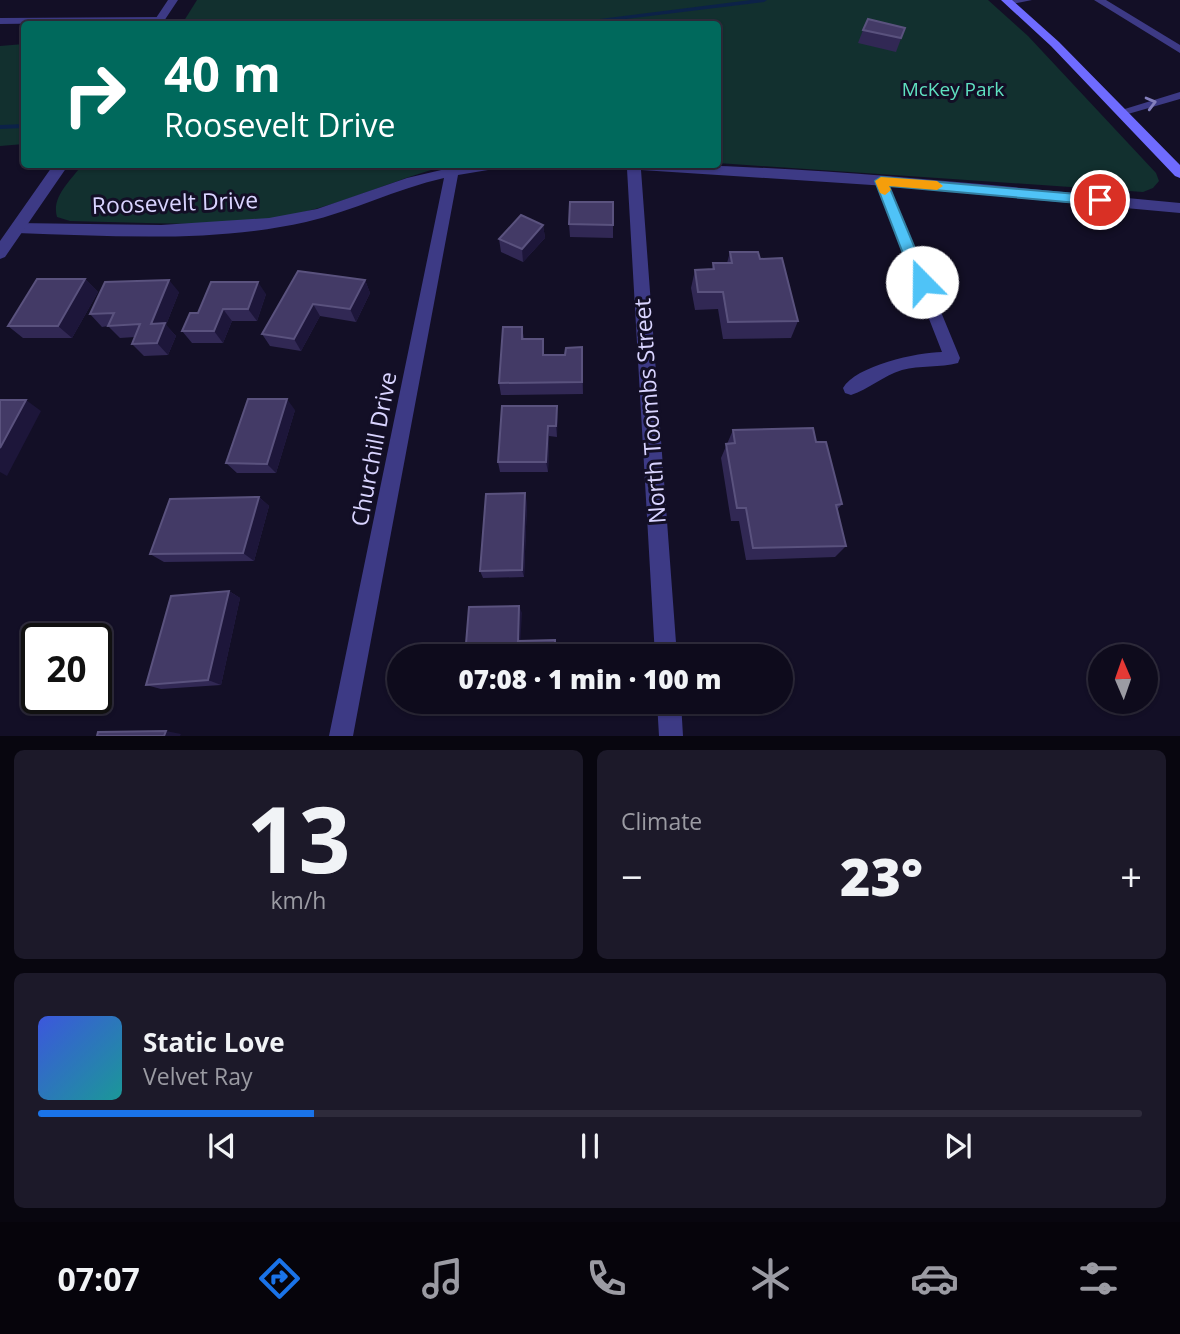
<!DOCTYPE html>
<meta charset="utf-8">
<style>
:root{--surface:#0e0b1c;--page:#1c1929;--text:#f1f3f6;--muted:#9b9ba3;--line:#2e2b3b;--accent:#1a73e8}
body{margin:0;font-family:"Open Sans",sans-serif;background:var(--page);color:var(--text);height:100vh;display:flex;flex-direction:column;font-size:26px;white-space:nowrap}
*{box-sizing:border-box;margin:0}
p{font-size:23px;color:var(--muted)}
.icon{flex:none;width:38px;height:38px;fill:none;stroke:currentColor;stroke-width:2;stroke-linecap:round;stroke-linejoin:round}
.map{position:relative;height:736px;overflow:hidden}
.side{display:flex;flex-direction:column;gap:14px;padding:14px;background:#08060f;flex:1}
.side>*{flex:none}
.top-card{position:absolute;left:21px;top:21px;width:700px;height:147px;border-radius:7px;box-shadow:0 2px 5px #0004,0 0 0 2px var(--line);background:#00695c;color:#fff;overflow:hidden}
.needle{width:46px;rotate:358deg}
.tools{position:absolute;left:1088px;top:644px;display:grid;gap:14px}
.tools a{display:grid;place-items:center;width:70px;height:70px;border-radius:50%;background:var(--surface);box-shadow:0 2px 5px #0004,0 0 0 2px var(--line);font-size:35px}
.speed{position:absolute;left:21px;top:623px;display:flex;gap:14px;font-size:35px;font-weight:700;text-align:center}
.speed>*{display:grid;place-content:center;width:91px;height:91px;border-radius:50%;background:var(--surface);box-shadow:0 2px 5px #0004,0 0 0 2px var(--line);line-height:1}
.speed .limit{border:4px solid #111;border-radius:10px;background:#fff;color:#111}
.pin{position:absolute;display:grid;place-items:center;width:60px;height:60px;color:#fff;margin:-30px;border:4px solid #fff;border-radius:50%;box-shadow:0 2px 7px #0007}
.me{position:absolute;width:77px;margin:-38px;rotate:338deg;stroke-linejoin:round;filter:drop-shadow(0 0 5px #0008)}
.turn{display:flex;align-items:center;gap:24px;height:147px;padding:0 28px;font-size:32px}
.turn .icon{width:91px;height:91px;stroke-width:2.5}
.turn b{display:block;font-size:49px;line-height:60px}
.big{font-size:52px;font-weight:800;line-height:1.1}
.side .card{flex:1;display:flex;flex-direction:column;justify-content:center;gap:10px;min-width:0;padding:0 24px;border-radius:10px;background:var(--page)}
.side .dial{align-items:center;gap:0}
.dial b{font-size:91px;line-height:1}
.song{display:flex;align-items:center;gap:21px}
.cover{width:84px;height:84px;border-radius:10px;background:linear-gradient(135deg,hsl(230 70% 55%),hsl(180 70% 35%))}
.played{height:7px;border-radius:4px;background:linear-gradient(90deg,var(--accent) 25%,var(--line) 25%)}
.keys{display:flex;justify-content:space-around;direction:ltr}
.heat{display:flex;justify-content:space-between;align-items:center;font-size:38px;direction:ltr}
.side .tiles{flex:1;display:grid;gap:14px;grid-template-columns:1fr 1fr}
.card:last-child{grid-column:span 2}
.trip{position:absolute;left:387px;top:644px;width:406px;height:70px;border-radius:35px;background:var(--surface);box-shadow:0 2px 5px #0004,0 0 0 2px var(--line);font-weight:800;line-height:70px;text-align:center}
.dock{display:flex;height:112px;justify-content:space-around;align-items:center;background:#06040b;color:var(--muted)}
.dock .icon{width:49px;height:49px}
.dock .selected{color:var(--accent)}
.dock b{font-size:32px;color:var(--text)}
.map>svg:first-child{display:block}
.green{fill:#12302f}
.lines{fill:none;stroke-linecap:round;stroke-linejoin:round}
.stream{fill:#0c2248;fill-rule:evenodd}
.service{fill:#3d3a85;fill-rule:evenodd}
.minor{fill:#3d3a85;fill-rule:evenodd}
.tertiary{fill:#3d3a85;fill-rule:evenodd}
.secondary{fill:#6f6bff;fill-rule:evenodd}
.wall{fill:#312854}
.shaded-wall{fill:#1d163a}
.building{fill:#433a66;stroke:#5a527e;stroke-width:2}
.oneway{stroke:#837fbc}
.route{fill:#4fc3f7;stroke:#337fa1;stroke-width:2}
.slow{fill:#f59e0b}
.labels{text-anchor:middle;stroke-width:6;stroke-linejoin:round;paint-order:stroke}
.far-park-label{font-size:19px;fill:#5fe0c0;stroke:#130f26}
.street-label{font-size:23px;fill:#d9d4ff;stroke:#130f26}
</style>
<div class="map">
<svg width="1180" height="736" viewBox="0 0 1180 736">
<rect width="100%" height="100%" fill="#130f26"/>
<path class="green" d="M197 0H988L1028 36 1156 173 1159 181 1153 188 1143 192 718 163V24H182Z
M24 44V144L0 146V46Z
M82 165H449C390 180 335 209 274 218 207 228 137 222 70 221L57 217C51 197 71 180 82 165Z"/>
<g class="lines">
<path class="stream" d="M751 0H767L764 2 585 24H573L576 22Z
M24 124V128L0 129V125Z"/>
<path class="service" d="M1010 0H1032L1007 5V1Z
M1094 0H1106L1180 45V53Z
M1180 92V99L1121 116 1115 112Z
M881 177 887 181 960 358 958 363C940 368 920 365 902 370 883 376 869 389 851 395L845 393 843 388C855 366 918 352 942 352L875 181Z"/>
<path class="minor" d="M165 17V21L161 22 0 24V18Z
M467 164H501L494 169 458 175 353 736H329L444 178C396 189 353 211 306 222 212 243 112 236 17 233L10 228 17 223 161 225 269 218 317 209 407 178Z
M619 164C807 164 994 186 1180 203V213L887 186 641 170 677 656H655L627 169Z
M657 702H681L683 736H659Z"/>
<path class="tertiary" d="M168 0H178L162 24H152Z
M54 164H69L5 257 0 259V241Z"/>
<path class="secondary" d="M1001 0H1012L1059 42 1180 165V178L1175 176 1051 46Z"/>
</g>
<path class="wall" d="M905 28 896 52 858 43 863 30Z
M569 224 613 225V238L570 237Z
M543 225 545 238 523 262 501 252 499 239Z
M730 252 760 259 798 321 791 338 723 339 718 309 695 310 691 288 695 270 712 269 713 263H727Z
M298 271 365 280 370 293 356 322 320 316 301 351 270 346 262 334Z
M85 279 98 292 72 338H23L8 326Z
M179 292 166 325 176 336 168 355 144 356 132 344 135 337 120 338 108 326 102 327 90 314Z
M266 294 257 321H232L223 343H192L182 331 198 313Z
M522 327 524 339 544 351V355H565L582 347 583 394 501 395 499 383Z
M557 406V437L549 436 548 472H500L498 462Z
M295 410 276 473H237L226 463Z
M733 430 816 442 842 504 837 510 846 546 835 557 746 560 739 521H731L721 458Z
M259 497 269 506 254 561 164 562 150 554Z
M527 502 524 577 483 578 480 571Z
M229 591 240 598 221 685 161 689 146 685Z"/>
<path class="shaded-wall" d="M543 225 545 238 523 262 522 249Z
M85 279 98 292 72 338 58 326Z
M169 280 179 292 166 325 176 336 168 355 157 343 151 324Z
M365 280 370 293 356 322 350 309Z
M258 282 266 294 257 321 248 309Z
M313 304 320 316 301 351 294 339Z
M223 309 232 321 223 343 214 331Z
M287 399 295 410 276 473 267 464Z
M26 400 41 411 7 476 0 472V448Z
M557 406 558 417 557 437 556 426Z
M548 426 549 436 548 472 546 462Z
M525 493 527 502 524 577 522 570Z
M259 497 269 506 254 561 243 553Z
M229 591 240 598 221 685 208 680Z
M519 606 522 613 520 647 518 641Z
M166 731 181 734 180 736H164Z"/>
<path class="building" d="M868 19 905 28 901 38 863 30Z
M570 202H613V225L569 224Z
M521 215 543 225 522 249 499 239Z
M730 252H758L760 259 782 258 798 321 728 322 723 292H698L695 270 714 269 713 263H732Z
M298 271 365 280 350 309 313 304 294 339 262 334Z
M37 279H85L58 326H8Z
M169 280 151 324 165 323 157 343 132 344 140 324 108 326 114 313 90 314 105 282Z
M211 282H258L248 309H223L214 331H182L190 313H198Z
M503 327H522V339H543V355H565L566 348 582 347V382L499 383Z
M248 399H287L267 464 226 463Z
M0 400H26L0 448Z
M502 406H557L556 426H548L546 462H498Z
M813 428 816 442H826L842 504 836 505 846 546 753 548 746 508H737L726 444 735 443 733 430Z
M525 493 522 570 480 571 486 494Z
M259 497 243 553 150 554 170 499Z
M229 591 208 680 146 685 171 596Z
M519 606 518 641 555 640V656H465L469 607Z
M166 731 164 736H97L98 732Z"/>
<defs><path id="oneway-chevron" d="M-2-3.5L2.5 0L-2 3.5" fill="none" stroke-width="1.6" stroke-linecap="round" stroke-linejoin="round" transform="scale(1.75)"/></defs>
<use class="oneway" href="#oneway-chevron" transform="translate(1151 103) rotate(-15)"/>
<path class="route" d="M881 177 1100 196 1107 200 1100 205 889 186 929 282 922 287 914 282 875 181Z"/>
<path class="slow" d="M881 177 937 181 943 186 937 190 889 186 891 190 885 195 880 193 875 181Z"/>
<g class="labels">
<g class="far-park-label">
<text x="953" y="96">McKey Park</text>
</g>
<g class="street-label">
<text transform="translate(175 203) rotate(-2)" y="8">Roosevelt Drive</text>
<text transform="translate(650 411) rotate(-94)" y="8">North Toombs Street</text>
<text transform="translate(374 449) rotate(-79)" y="8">Churchill Drive</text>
</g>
</g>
</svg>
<div class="tools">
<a><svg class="needle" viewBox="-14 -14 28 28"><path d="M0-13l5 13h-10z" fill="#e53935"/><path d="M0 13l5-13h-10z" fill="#9b9ba3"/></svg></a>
</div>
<div class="speed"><div class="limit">20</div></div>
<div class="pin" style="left:1100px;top:200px;background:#d93025"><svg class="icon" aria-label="arrive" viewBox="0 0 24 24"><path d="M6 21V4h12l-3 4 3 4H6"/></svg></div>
<svg class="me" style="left:922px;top:282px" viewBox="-20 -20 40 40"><circle r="19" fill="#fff"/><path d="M0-13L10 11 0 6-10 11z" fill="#4fc3f7"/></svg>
<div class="trip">07:08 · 1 min · 100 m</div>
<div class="top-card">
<div class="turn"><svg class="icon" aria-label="right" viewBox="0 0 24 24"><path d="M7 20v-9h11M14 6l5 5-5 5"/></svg><div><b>40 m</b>Roosevelt Drive</div></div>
</div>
</div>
<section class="side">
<div class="tiles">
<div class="card dial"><b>13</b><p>km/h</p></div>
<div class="card"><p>Climate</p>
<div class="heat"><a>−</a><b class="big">23°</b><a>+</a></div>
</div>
<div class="card">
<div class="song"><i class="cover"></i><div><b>Static Love</b><p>Velvet Ray</p></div></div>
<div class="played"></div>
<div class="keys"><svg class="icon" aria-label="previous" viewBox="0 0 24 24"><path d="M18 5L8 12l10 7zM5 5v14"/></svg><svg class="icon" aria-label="pause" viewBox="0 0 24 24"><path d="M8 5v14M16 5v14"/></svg><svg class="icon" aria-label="next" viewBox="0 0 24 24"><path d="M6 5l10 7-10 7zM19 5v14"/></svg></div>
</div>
</div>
</section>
<nav class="dock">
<b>07:07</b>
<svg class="icon selected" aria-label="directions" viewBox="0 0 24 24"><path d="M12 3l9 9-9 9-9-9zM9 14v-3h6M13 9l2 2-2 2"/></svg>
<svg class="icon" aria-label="music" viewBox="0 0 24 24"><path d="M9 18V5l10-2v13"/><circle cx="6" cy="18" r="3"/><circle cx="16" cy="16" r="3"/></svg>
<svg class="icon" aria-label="phone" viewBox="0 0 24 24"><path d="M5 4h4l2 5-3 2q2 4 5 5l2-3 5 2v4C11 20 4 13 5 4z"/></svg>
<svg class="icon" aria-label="climate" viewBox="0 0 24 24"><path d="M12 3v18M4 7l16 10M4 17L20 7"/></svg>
<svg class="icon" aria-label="car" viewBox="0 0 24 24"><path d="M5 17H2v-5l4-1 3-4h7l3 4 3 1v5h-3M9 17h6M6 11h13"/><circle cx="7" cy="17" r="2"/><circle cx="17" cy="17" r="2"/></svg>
<svg class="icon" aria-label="filters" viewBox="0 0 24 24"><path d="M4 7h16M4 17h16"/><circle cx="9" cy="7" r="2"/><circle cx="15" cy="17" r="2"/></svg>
</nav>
